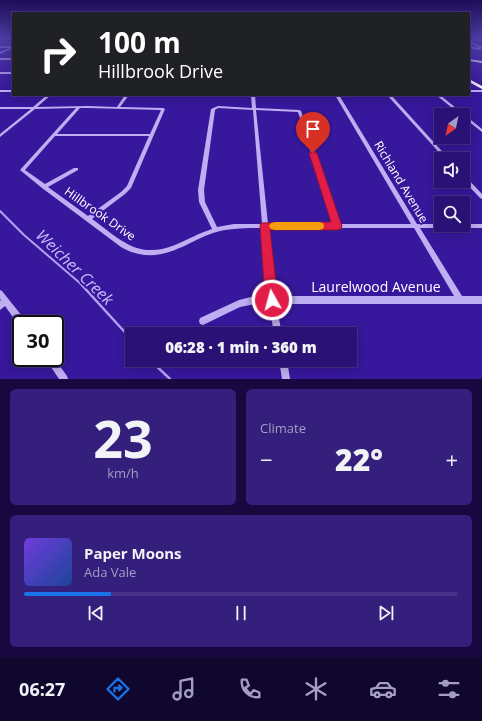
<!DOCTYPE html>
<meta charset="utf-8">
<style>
:root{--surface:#291175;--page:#351f7d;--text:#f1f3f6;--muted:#a59dc5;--line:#453187;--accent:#1a73e8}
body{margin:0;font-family:"Open Sans",sans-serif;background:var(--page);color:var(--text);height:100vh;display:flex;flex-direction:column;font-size:15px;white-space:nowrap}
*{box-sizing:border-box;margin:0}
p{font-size:13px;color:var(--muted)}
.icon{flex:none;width:22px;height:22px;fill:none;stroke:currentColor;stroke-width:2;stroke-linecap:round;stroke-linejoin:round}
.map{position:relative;height:379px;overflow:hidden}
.drawer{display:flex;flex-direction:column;gap:10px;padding:10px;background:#170940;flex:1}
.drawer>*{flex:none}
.top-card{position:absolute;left:12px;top:12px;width:458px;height:84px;border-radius:0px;box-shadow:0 2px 10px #0003,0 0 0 1px var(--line);background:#202124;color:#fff;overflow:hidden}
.needle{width:26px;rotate:213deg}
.tools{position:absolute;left:434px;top:108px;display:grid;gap:8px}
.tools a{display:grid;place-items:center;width:36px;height:36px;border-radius:0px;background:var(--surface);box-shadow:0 2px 10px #0003,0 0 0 1px var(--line);font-size:20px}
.speed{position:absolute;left:12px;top:315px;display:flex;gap:8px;font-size:20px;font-weight:700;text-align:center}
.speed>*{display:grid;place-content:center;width:52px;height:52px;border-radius:50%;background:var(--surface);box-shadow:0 2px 10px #0003,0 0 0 1px var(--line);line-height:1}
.speed .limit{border:2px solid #111;border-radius:6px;background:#fff;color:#111}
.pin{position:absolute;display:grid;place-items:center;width:34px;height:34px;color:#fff;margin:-41px -17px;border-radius:50% 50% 50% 0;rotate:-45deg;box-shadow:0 0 4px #0007}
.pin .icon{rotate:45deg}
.me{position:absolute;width:44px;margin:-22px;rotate:353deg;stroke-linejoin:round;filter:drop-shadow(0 0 3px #0008)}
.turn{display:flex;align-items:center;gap:14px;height:84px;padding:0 20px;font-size:18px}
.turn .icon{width:52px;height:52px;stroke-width:2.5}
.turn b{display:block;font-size:28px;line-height:34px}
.big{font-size:30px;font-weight:800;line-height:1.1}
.drawer .widget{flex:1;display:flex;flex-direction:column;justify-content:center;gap:6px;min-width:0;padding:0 14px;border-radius:6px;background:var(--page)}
.drawer .dial{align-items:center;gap:0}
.dial b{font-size:52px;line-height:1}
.song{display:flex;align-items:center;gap:12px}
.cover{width:48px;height:48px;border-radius:6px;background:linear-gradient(135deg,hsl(260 70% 55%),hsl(220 70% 35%))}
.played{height:4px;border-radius:2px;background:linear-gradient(90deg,var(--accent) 20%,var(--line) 20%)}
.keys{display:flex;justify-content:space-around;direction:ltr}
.heat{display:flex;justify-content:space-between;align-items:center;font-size:22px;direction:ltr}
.drawer .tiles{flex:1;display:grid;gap:10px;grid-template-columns:1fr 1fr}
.widget:last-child{grid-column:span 2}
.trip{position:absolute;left:125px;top:327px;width:232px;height:40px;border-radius:0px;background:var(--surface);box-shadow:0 2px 10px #0003,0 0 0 1px var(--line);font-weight:800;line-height:40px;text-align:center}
.menu{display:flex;height:64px;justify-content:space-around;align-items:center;background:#10072f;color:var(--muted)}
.menu .icon{width:28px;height:28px}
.menu .selected{color:var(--accent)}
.menu b{font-size:18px;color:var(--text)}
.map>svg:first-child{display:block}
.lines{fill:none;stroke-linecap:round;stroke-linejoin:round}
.stream-far1{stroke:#b3a0f5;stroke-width:2}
.stream{stroke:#b3a0f5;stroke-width:2.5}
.minor{fill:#beaef2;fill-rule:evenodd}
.major{fill:#fbf9ff;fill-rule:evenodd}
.route{fill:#e11d48;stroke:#92132f}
.slow{fill:#f59e0b}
.labels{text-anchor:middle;stroke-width:4;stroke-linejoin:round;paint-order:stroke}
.street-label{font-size:12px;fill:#fff;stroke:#37179c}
.near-street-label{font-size:14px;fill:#fff;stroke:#37179c}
.near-water-label{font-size:16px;font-style:italic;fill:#c8bbf9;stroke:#37179c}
</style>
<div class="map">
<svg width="482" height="379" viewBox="0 0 482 379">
<rect width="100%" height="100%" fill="#37179c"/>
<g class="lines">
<path class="stream-far1" d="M0 211 24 235 81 284"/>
<path class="stream" d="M80 283 132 340
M150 360 170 379"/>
<path class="minor" d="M469 41 482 47V49L469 43Z
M0 46H13V48L0 54V52L10 48H0Z
M469 46 480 48 481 49 480 50 469 48Z
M0 58H13V60H0Z
M0 72H13V74H0Z
M0 90H13V92H0Z
M469 90H482V92H469Z
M47 95H51L37 107 88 106 117 107 125 95H129L120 107 163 108 165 109 131 188 125 194 92 219C120 239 137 260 175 245 187 240 199 233 212 229L199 202 198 190 211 109 218 106 252 108 251 95H255L256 108 299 110 301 111 339 224H411L335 95H339L417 224H441V225H463V224H482V228H420L462 296H482V304H276L282 334H274L269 304H255L240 307 203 325 200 324 199 321 200 318 239 300 255 296H268L262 228C246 228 229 228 213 233 187 242 165 262 135 253 130 252 125 249 121 247L42 188 20 170 76 108 35 109 0 137V134L31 109H0V107H33ZM80 108H88L161 110 150 134H57ZM218 108 253 110 262 224H234L217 227 205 202 204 190 215 110ZM256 110 298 112 333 224H268ZM55 136H149L127 186 121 192 88 216 48 187 78 170V168H74L45 184 25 170ZM268 228H414L454 296H275Z
M387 95H391L449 159H445Z
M436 95H440L482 129V132L463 117V115H461Z
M463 175 465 176 482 194V199L480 198 463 180Z
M0 290 2 291 26 321 27 324H21V327H20L5 306 0 310V301L1 300 0 299Z
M45 358H54L67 376 68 379H59Z
M279 360H287L290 379H282Z"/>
<path class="major" d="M469 59 482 61V63L469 61Z
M469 79 482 86V89L469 82Z"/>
</g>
<linearGradient id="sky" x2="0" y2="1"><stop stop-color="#1e0d56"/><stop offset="0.42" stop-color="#4d3ca4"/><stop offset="1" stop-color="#4d3ca4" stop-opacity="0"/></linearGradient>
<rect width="482" height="91" fill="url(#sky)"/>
<path class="route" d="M313 151 317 153 342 226 341 229 337 230H270L278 300 276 304 272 306 267 304 265 300 260 226 261 223 331 222 309 153Z"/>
<path class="slow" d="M275 222H319L323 223 324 226 323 229 319 230H275L271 229 269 226 271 223Z"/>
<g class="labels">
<g class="street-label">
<text transform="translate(401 182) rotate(59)" y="4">Richland Avenue</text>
<text transform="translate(100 214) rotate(35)" y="4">Hillbrook Drive</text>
</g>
<g class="near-street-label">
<text x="376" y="292">Laurelwood Avenue</text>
</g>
<g class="near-water-label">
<text transform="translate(75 267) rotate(44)" y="6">Weicher Creek</text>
</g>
</g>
</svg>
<div class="tools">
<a><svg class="needle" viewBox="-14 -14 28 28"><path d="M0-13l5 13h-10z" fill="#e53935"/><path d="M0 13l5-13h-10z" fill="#a59dc5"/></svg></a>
<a><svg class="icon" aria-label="sound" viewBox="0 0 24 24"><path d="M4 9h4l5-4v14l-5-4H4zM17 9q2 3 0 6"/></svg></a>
<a><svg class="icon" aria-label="search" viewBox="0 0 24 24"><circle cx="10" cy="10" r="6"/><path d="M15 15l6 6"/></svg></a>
</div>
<div class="speed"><div class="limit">30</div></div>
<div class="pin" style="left:313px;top:153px;background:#d93025"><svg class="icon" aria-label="arrive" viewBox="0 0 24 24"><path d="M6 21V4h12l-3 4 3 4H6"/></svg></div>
<svg class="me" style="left:272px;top:300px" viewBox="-20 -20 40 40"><circle r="17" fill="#e11d48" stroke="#fff" stroke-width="3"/><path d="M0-11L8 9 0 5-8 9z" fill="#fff"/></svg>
<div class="trip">06:28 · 1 min · 360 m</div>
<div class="top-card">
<div class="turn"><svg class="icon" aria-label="right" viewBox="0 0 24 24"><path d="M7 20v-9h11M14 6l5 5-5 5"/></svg><div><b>100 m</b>Hillbrook Drive</div></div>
</div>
</div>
<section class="drawer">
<div class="tiles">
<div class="widget dial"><b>23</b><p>km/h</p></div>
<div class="widget"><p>Climate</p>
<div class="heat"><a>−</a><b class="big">22°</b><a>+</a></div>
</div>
<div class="widget">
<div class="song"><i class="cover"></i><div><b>Paper Moons</b><p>Ada Vale</p></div></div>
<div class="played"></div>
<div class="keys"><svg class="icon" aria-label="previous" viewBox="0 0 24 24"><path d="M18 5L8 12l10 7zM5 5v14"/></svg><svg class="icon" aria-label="pause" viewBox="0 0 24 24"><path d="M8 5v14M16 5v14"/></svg><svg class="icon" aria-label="next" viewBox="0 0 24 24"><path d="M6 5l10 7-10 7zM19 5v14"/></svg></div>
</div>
</div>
</section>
<nav class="menu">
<b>06:27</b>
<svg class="icon selected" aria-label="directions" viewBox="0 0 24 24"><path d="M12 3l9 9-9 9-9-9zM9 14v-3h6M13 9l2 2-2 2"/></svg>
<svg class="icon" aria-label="music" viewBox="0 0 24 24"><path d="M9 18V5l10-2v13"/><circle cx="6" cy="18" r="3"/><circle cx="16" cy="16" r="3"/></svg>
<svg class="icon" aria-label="phone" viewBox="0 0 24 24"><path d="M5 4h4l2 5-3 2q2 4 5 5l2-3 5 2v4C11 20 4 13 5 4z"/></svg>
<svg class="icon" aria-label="climate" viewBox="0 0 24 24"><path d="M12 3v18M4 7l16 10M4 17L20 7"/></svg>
<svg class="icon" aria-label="car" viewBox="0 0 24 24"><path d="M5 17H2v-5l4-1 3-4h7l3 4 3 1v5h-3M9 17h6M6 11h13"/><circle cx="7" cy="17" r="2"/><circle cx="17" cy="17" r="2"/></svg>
<svg class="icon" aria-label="filters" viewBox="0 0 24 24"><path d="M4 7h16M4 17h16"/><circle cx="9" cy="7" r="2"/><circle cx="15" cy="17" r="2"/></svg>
</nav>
